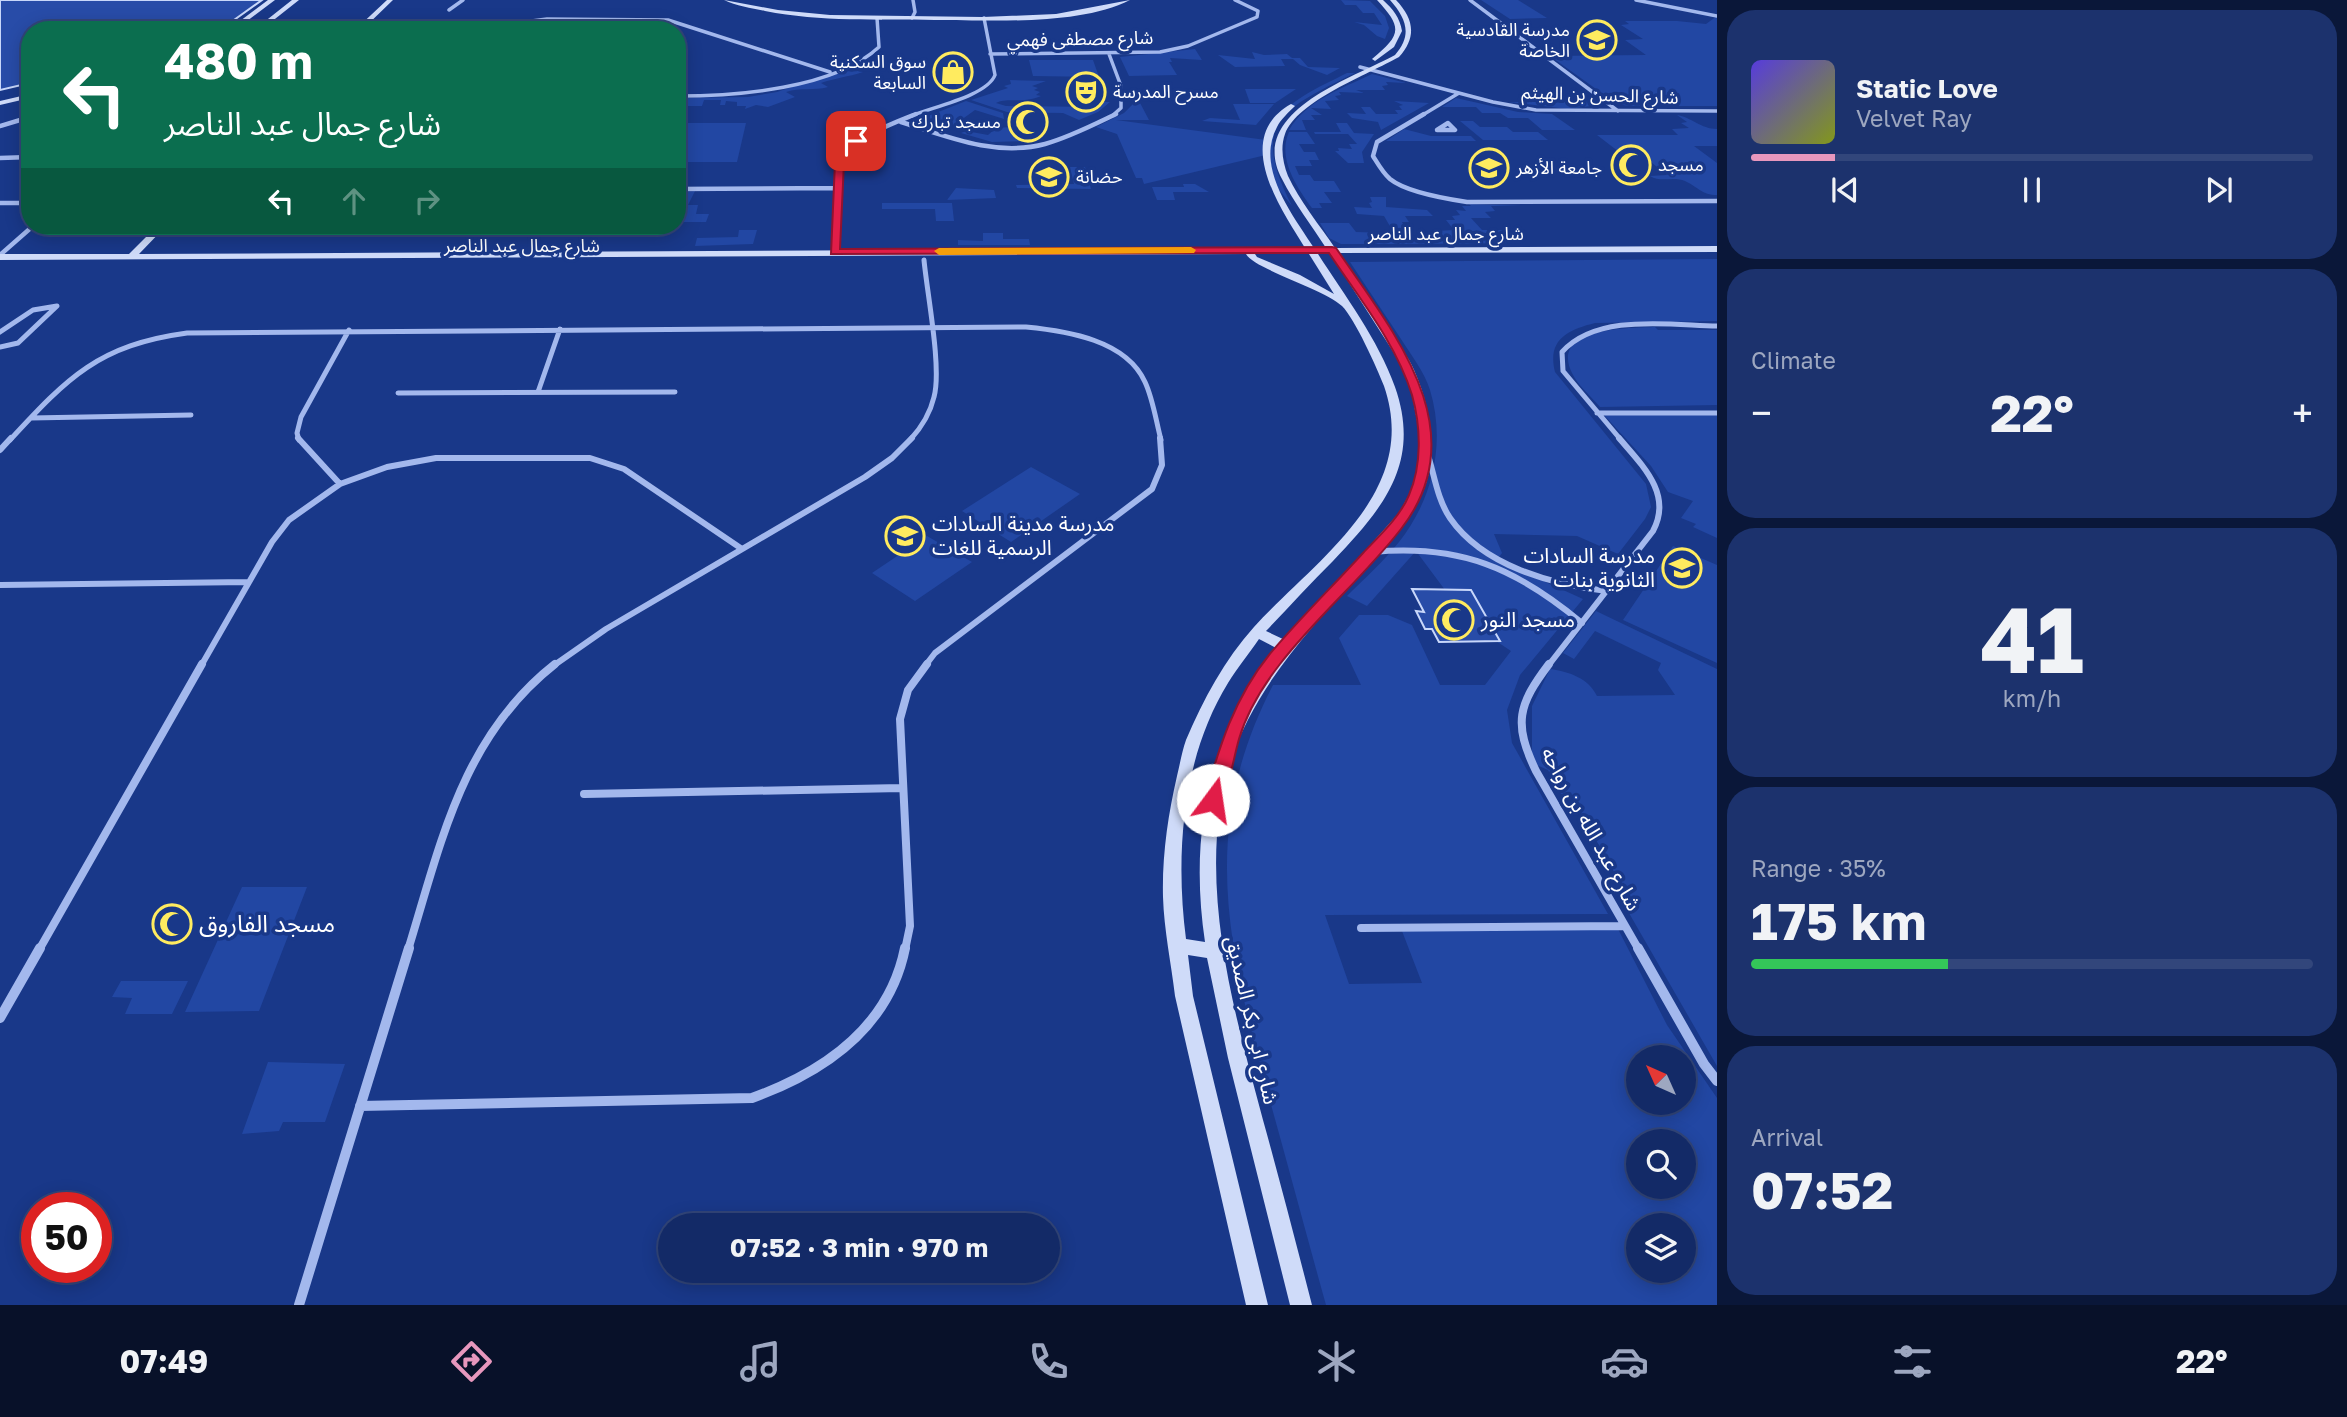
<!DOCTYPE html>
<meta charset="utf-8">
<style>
:root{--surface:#132a67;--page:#1c326d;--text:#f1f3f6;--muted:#9da7c0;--line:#32467b;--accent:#e797bd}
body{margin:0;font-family:"Golos Text","Noto Sans Arabic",sans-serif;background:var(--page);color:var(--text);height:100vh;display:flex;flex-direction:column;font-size:26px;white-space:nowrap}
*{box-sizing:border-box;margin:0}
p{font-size:23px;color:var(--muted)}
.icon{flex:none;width:38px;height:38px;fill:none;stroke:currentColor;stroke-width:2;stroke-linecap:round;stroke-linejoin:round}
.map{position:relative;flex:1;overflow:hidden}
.side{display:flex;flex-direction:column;gap:10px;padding:10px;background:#0a1739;width:630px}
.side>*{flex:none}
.top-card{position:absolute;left:21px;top:21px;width:665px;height:214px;border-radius:28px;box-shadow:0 4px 18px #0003,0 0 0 2px var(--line);background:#0b6e4f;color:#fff;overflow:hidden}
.needle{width:46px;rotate:315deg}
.fabs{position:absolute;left:1626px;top:1045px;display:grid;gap:14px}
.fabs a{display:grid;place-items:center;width:70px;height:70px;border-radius:50%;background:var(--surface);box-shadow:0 4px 18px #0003,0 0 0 2px var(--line);font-size:35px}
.speed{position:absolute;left:21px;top:1192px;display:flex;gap:14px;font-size:35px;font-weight:700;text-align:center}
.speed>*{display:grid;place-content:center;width:91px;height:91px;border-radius:50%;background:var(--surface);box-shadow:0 4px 18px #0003,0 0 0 2px var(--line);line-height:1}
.speed .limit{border:10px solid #d22;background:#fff;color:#111}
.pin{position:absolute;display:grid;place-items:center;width:60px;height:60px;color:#fff;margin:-30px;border-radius:14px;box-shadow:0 4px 10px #0006}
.me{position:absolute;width:77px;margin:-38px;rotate:14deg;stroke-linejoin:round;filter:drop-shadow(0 0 5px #0008)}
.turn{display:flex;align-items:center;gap:24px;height:147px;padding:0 28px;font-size:32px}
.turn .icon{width:91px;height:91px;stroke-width:2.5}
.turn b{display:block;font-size:49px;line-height:60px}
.lanes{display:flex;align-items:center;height:66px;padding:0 28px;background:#0003;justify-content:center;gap:35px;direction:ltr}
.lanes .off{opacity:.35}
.big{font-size:52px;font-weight:700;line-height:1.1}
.side .tile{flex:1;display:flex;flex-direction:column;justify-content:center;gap:10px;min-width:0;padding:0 24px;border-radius:28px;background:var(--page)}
.side .dial{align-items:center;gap:0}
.dial b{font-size:91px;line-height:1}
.song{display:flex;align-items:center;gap:21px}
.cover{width:84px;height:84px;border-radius:10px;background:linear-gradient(135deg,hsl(250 70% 55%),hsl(70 70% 35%))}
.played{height:7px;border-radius:4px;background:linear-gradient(90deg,var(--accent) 15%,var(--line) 15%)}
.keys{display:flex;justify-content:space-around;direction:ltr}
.heat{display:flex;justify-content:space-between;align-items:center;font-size:38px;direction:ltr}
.charge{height:10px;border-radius:5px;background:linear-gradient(90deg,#34c759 35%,var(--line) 0)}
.trip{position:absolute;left:658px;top:1213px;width:402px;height:70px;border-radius:35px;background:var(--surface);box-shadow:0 4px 18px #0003,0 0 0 2px var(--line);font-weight:700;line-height:70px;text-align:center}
.dock{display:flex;height:112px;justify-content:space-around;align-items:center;background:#081129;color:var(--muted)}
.dock .icon{width:49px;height:49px}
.dock .current{color:var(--accent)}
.dock b{font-size:32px;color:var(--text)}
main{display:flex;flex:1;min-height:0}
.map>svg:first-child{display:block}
.green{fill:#2247a3;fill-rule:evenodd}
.building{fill:#284ca8;stroke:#c8d7fa;stroke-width:2}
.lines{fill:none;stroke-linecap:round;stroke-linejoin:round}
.street-far5{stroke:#a3b8ed;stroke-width:3.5}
.street-far4{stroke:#a3b8ed;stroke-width:4.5}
.street-far3{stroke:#a3b8ed;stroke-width:5}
.street-far2{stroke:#a3b8ed;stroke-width:6}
.street-far1{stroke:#a3b8ed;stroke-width:8}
.street{stroke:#a3b8ed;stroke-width:10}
.secondary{fill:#cfdbf9;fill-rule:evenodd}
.route{fill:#e11d48;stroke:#92132f;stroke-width:2}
.slow{fill:#f59e0b}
.labels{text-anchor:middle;stroke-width:7;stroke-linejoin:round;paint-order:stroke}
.far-poi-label{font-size:18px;fill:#fff;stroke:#193889;text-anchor:start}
.far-street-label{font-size:18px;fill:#fff;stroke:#193889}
.poi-label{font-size:21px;fill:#fff;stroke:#193889;text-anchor:start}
.street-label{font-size:21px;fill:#fff;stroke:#193889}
.near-poi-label{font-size:24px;fill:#fff;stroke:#193889;text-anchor:start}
</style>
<main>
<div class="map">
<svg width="1717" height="1305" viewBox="0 0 1717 1305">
<rect width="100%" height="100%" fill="#193889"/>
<path class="green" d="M1341 0 1370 1 1385 16 1389 28 1385 39 1377 36 1364 25 1354 22 1382 25 1374 13H1363L1356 5H1345Z
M1481 0H1518L1547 18 1510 19Z
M1717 16V106H1629L1617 104 1550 56 1646 55 1625 40 1643 39 1621 25 1629 24 1625 21H1677L1706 24Z
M1195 49 1202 60 1170 58 1172 62H1169L1177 75 1129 76 1120 57Z
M1252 52 1264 55 1287 54 1292 58H1300L1308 67 1340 68 1327 75 1300 65 1293 59H1281L1285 66 1235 67 1218 55 1255 59Z
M874 58 883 61 856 69 863 72C848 77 835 78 821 83L828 87C814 91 800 87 786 92L795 97 768 107 756 105 745 109 746 106H737V102L726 101 725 105H720L721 100H704L702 106H677V98L748 97 777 92Z
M1029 60H1093L1099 77 1033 76Z
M1347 73H1355C1282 109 1249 122 1292 206L1276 186 1266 155 1144 184 1142 178H1136L1117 134 1096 127 1124 113 1138 99 1149 120H1116L1266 140C1280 102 1314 90 1347 73Z
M1372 74 1406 83 1386 82 1388 85 1382 86 1385 90H1356L1364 93 1339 92 1341 95 1335 96 1339 100 1325 101 1331 109 1311 108 1322 115H1311L1315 120H1302L1306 130H1289C1307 100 1341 89 1372 74Z
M1010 80 1046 81 1032 86 1038 88 1034 90 1040 92 1036 95 1041 96C1024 104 1006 97 996 103L1006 106 1093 107 1092 102H1110L1098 112 1079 120 1063 113 1007 112 971 100 1008 88 1004 86 1011 84Z
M1245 89H1296L1275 103H1250Z
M1456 98 1518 112 1552 114 1575 130H1542L1528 118H1508L1500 113H1482L1476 107H1442Z
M1546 98 1558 102 1593 100 1598 105 1568 109 1509 102H1550Z
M966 101 1003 113 1004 119 975 110 947 130 918 120Z
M1394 101 1429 103 1381 130 1378 122 1352 118 1347 113 1366 114 1361 107H1370L1376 114H1398L1395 110H1402L1399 106 1403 105Z
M1233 104H1274L1256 125 1202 121 1210 118 1240 120Z
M1677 115C1691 117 1701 129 1717 129V146H1694L1717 163V195C1702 195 1698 187 1685 181 1673 176 1661 183 1650 176L1667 175 1641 154 1623 155 1597 135H1678L1672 129 1689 128 1681 123 1687 122Z
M1460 121H1473L1480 127H1507L1513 132H1538L1548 140H1483Z
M677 123H746L737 162H677Z
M1336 123H1347L1354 133 1374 134 1362 152 1364 163H1348L1335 151H1339L1338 148 1352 149 1349 144H1357L1348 134H1315L1314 132H1341Z
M1011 127 1013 133H1027L1030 141 992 142 961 133 966 131 988 135 996 128Z
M1404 129 1431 136H1471L1476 141H1386Z
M1289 132H1307L1315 144H1299L1304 152H1315L1319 160H1309L1312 166H1295L1299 175H1310L1314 181H1334L1341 192H1324L1332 203H1319L1322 208H1312C1297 188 1277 158 1289 132Z
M1070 167H1085L1091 189 1017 188 1016 185 1074 184Z
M1183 184H1195L1209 192H1173L1175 200H1157L1152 187H1184Z
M956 188 994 190 996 198 947 200Z
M695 191 688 205H698L696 214H709L706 222H677V192Z
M1370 197H1386V207L1427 210 1433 216H1405L1409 222H1402L1405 228H1391L1384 216 1357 214 1354 207 1372 208 1369 203 1372 202Z
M882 203H952L954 221H936L935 209H882Z
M1469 204 1522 206H1491L1495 211 1485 212 1491 218H1471L1482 230H1509L1522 243 1400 244 1396 240 1441 238 1436 231 1454 230 1446 220H1455L1452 216 1460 215 1456 210 1466 211 1462 206H1471Z
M1320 223H1349L1356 232 1388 233 1398 244H1341L1329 238Z
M739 230H757L753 244 695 246 697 238 738 237Z
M983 233H1003V239H1029L1030 245H958V240L983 241Z
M1717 259V321L1595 323C1567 330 1547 340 1555 372L1646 484 1651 507 1645 519 1618 554 1577 536 1494 534 1502 553 1497 560 1583 599 1520 675 1507 710 1512 743 1608 914 1325 915 1349 984 1422 983 1402 931 1618 929 1667 1025 1717 1098V1305H1326C1307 1237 1289 1169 1270 1101 1229 951 1197 831 1273 685H1361L1339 638 1359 615H1388L1412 625 1440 685H1485L1511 651 1496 641 1498 636 1471 590H1445L1416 551 1367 606 1347 596C1364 579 1384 561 1399 542 1433 499 1446 443 1430 390 1424 371 1411 355 1401 339 1384 313 1367 288 1350 262ZM1638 1057H1684V1102H1638ZM1638 1141H1684V1186H1638ZM1638 1225H1684V1270H1638Z
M1655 327 1658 330H1717V405L1600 407C1591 396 1578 386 1572 373 1549 327 1630 328 1655 327Z
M1717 414V538L1693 527 1696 524 1681 518 1693 501 1668 492 1651 466 1604 415Z
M1031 467 1080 494 1011 542 962 511Z
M927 536 972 562 915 601 872 573Z
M1673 546 1717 565V663L1623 620Z
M1596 611 1717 669V1066L1614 887 1622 886 1570 794H1561L1548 770 1532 763V706L1550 669C1570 672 1588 678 1597 696L1675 695 1658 670 1661 663 1595 631 1574 659 1563 653Z
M242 887H307L259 1011 185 1012Z
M121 981H188L172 1014H125L132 998 112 997Z
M268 1062 345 1064 325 1122H283L279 1131 242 1134Z"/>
<path class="building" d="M0 0H262L220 30H30V83L0 90Z
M1412 589 1471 590 1500 641 1439 642 1432 629H1425L1416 611 1424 612Z"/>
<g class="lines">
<path class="street-far5" d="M1470 0 1618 111
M1636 0 1717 16
M449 10 463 0
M912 18 915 12 913 0
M499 30 516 23 547 19 668 20 830 72
M990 54 1160 52 1188 46 1257 17 1258 11 1235 0
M1109 54 1121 86V108L1112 116
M1360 67 1493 102 1536 110 1717 111
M677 96C736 96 834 89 879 47L877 18
M911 116C932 107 987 96 995 75L984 18
M1421 116 1459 93"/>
<path class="street-far4" d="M1424 114 1377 142 1373 156C1378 164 1383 173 1390 179 1406 192 1447 199 1467 202L1717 201
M901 122C948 137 996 157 1045 144 1070 137 1093 125 1116 114
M1448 123 1455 130H1437Z
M0 126 30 117
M0 158 30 157
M677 189 838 188
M0 203H30
M835 252 840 162C857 136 888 125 916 114
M0 255 33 226"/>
<path class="street-far3" d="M0 332 33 310 57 306 18 343 0 347
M538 392 560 329
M398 393 675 392
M1597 413H1717
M31 418 191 415
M10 440C68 377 99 345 187 333L1026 327C1067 331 1126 340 1145 382 1153 399 1156 421 1161 440
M299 440 297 433 301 417 349 330
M910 440C921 428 930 414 934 397 942 368 927 293 924 260
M1621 440 1563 371 1562 352C1597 313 1669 325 1717 326"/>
<path class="street-far2" d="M298 438 340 484
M0 450 11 438
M1427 452C1434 473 1437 499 1450 518 1483 566 1553 585 1607 591
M1373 552C1460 544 1516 568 1582 623
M0 585 249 582
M201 666 272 542 289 520 340 484 387 467 436 458H590L624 469 742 549
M553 666 606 629 865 477 892 458 912 438
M925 666 935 653 1152 489 1162 465 1160 438
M1548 666 1653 531C1673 494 1642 465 1619 438"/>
<path class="street-far1" d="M1549 664C1518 705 1513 723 1536 771L1639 950
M584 794 902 788
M1361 928 1625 926
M39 950 202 664
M408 950C441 843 462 737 555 664
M905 950 910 926 900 719 908 690 927 664"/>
<path class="street" d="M1638 948 1704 1064 1717 1081
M0 1018 40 948
M360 1106 752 1098C824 1072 889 1028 905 948
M299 1305 409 948"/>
<path class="secondary" d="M268 0H275L235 30H228Z
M292 0H299L261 30H254Z
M387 0H393L362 30H355Z
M724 0 778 10 830 15 983 17 1056 14 1130 0C1079 26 992 20 935 20 878 19 821 22 765 11 752 8 736 6 724 0Z
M1377 0H1383C1393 9 1400 18 1402 31L1394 47 1375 61 1372 59C1400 35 1404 29 1377 0Z
M1390 0H1396C1414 19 1417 37 1399 57 1369 74 1297 101 1285 134 1280 148 1283 163 1288 176 1299 200 1320 226 1335 248L1717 246V252L1339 253C1356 279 1373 305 1390 331 1398 344 1408 356 1414 370 1431 408 1439 456 1422 494 1408 526 1381 551 1358 576 1296 644 1234 711 1220 806 1205 912 1236 1019 1263 1120 1280 1181 1296 1243 1312 1305H1290L1228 1058 1207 958 1188 955 1193 996 1268 1305H1246L1175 996C1171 962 1164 930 1163 897 1162 856 1168 815 1177 776 1180 764 1182 751 1186 740 1203 700 1225 659 1254 627 1316 559 1421 493 1384 386 1377 368 1355 319 1342 306 1324 289 1254 269 1246 254L0 260V254H129L157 226H166L139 254 1305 248C1281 209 1231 138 1291 104L1295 106C1288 113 1281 119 1277 127 1255 168 1293 215 1314 248H1326C1312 226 1294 203 1282 179 1246 112 1351 79 1395 55 1413 35 1406 18 1390 0ZM1330 253 1403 367 1412 394 1420 437 1418 467 1410 493 1399 513 1285 640 1266 631C1288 608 1310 584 1333 561 1382 509 1422 464 1395 387 1378 339 1345 296 1318 254ZM1255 254H1309L1334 294 1300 275 1257 257ZM1259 639 1278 649C1208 733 1189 835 1205 942L1186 939C1175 854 1182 758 1228 683 1237 668 1249 654 1259 639Z
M30 94V98L0 105V101Z"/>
</g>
<path class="route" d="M853 140 860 141 847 155 844 162 840 249 1332 247 1336 248C1392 330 1478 431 1401 529 1364 577 1317 616 1280 664 1263 686 1247 712 1239 739 1233 760 1230 785 1219 805L1213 807 1207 805 1204 800C1219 748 1234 698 1269 655 1298 620 1332 587 1363 553 1379 536 1400 517 1409 495 1422 465 1421 427 1412 395 1396 343 1359 298 1329 253L831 254 835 162 840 152Z"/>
<path class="slow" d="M1191 247 1196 250 1194 253 939 255 934 251 939 248Z"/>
<defs>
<g id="school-ring" transform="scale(2.0125)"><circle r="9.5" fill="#193889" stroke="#ffeb5f" stroke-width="1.5"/><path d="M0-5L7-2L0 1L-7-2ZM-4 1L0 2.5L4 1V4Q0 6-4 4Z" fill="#ffeb5f"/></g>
<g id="shop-ring" transform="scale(2.0125)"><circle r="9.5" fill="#193889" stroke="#ffeb5f" stroke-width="1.5"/><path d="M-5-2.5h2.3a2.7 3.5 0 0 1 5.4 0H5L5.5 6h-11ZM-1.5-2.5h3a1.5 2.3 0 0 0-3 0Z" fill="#ffeb5f"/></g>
<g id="theatre-ring" transform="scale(2.0125)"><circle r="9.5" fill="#193889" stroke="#ffeb5f" stroke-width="1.5"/><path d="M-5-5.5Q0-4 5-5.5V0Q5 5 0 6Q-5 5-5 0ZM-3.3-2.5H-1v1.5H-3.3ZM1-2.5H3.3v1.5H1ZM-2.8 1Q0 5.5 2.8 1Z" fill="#ffeb5f"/></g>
<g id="mosque-ring" transform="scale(2.0125)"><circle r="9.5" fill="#193889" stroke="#ffeb5f" stroke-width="1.5"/><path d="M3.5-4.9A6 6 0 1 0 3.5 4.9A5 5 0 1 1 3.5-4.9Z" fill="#ffeb5f"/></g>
<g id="university-ring" transform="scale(2.0125)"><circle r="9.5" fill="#193889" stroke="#ffeb5f" stroke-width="1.5"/><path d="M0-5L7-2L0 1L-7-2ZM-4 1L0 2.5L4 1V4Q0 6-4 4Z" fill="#ffeb5f"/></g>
</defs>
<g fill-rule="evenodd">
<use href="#school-ring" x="1597" y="40"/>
<use href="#shop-ring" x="953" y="72"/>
<use href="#theatre-ring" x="1086" y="92"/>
<use href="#mosque-ring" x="1028" y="122"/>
<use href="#mosque-ring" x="1631" y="165"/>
<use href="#university-ring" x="1489" y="168"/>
<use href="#school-ring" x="1049" y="177"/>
<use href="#school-ring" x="905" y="536"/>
<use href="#school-ring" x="1682" y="568"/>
<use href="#mosque-ring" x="1454" y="620"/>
<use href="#mosque-ring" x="172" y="924"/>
</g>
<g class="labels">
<g class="far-poi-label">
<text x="1570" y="36" text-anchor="end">مدرسة القادسية<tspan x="1570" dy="21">الخاصة</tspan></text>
<text x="926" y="68" text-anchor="end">سوق السكنية<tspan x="926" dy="21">السابعة</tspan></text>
<text x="1113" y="98">مسرح المدرسة</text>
<text x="1001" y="128" text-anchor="end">مسجد تبارك</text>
<text x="1658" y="171">مسجد</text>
<text x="1516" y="174">جامعة الأزهر</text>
<text x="1076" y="183">حضانة</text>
</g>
<g class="far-street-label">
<text transform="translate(1080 39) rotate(-1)" y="6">شارع مصطفى فهمي</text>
<text transform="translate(1600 95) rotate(2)" y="6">شارع الحسن بن الهيثم</text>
<text x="1446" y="240">شارع جمال عبد الناصر</text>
<text x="522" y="252">شارع جمال عبد الناصر</text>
</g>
<g class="poi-label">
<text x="932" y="531">مدرسة مدينة السادات<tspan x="932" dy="24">الرسمية للغات</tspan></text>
<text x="1655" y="563" text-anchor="end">مدرسة السادات<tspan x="1655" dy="24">الثانوية بنات</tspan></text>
<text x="1481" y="627">مسجد النور</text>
</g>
<g class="street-label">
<text transform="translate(1591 829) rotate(61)" y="7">شارع عبد الله بن رواحه</text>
<text transform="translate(1252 1020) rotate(77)" y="7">شارع ابى بكر الصديق</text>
</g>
<g class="near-poi-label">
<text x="199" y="932">مسجد الفاروق</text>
</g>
</g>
</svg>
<div class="fabs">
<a><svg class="needle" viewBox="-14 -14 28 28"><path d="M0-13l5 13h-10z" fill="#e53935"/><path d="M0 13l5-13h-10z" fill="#9da7c0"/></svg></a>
<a><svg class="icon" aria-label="search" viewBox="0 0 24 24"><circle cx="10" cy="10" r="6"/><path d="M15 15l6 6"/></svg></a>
<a><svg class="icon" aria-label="layers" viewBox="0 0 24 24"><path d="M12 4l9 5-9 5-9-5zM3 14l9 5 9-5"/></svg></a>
</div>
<div class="speed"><div class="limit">50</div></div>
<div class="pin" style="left:856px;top:141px;background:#d93025"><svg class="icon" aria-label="arrive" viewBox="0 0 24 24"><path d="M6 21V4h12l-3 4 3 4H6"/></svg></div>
<svg class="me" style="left:1213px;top:800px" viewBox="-20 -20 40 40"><circle r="19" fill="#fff"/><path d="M0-13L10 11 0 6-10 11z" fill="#e11d48"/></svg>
<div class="trip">07:52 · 3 min · 970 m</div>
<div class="top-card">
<div class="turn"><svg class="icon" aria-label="left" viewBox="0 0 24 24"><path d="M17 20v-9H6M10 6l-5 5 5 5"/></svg><div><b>480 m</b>شارع جمال عبد الناصر</div></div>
<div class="lanes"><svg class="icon" aria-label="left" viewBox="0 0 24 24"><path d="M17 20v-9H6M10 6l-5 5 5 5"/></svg><svg class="icon off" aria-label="ahead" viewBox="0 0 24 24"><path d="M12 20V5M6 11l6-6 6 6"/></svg><svg class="icon off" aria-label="right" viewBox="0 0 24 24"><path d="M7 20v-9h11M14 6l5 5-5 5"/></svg></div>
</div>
</div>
<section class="side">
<div class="tile">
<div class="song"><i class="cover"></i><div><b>Static Love</b><p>Velvet Ray</p></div></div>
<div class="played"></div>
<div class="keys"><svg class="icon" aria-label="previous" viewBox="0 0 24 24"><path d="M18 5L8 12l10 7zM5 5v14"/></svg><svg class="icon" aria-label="pause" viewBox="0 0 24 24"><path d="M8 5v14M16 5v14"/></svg><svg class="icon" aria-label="next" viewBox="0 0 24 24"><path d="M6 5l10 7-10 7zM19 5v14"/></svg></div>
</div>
<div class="tile"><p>Climate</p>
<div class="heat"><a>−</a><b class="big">22°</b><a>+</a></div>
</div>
<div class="tile dial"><b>41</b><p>km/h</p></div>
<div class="tile"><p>Range · 35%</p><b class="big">175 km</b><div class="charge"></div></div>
<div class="tile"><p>Arrival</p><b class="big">07:52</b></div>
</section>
</main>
<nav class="dock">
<b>07:49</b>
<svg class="icon current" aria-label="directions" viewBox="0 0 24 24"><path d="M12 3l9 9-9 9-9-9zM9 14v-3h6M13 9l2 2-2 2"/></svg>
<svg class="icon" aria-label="music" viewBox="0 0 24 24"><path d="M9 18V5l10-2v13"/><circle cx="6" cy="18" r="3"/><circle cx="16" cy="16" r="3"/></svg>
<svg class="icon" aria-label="phone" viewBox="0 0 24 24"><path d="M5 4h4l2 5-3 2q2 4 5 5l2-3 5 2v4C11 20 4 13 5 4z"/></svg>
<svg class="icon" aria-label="climate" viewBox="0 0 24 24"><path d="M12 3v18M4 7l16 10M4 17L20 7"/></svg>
<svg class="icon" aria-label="car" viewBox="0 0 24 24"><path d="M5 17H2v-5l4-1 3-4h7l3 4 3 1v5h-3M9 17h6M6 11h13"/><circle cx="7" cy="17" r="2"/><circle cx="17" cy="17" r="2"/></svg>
<svg class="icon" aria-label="filters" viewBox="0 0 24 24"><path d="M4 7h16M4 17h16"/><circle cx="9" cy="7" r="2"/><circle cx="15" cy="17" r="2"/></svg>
<b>22°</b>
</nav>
